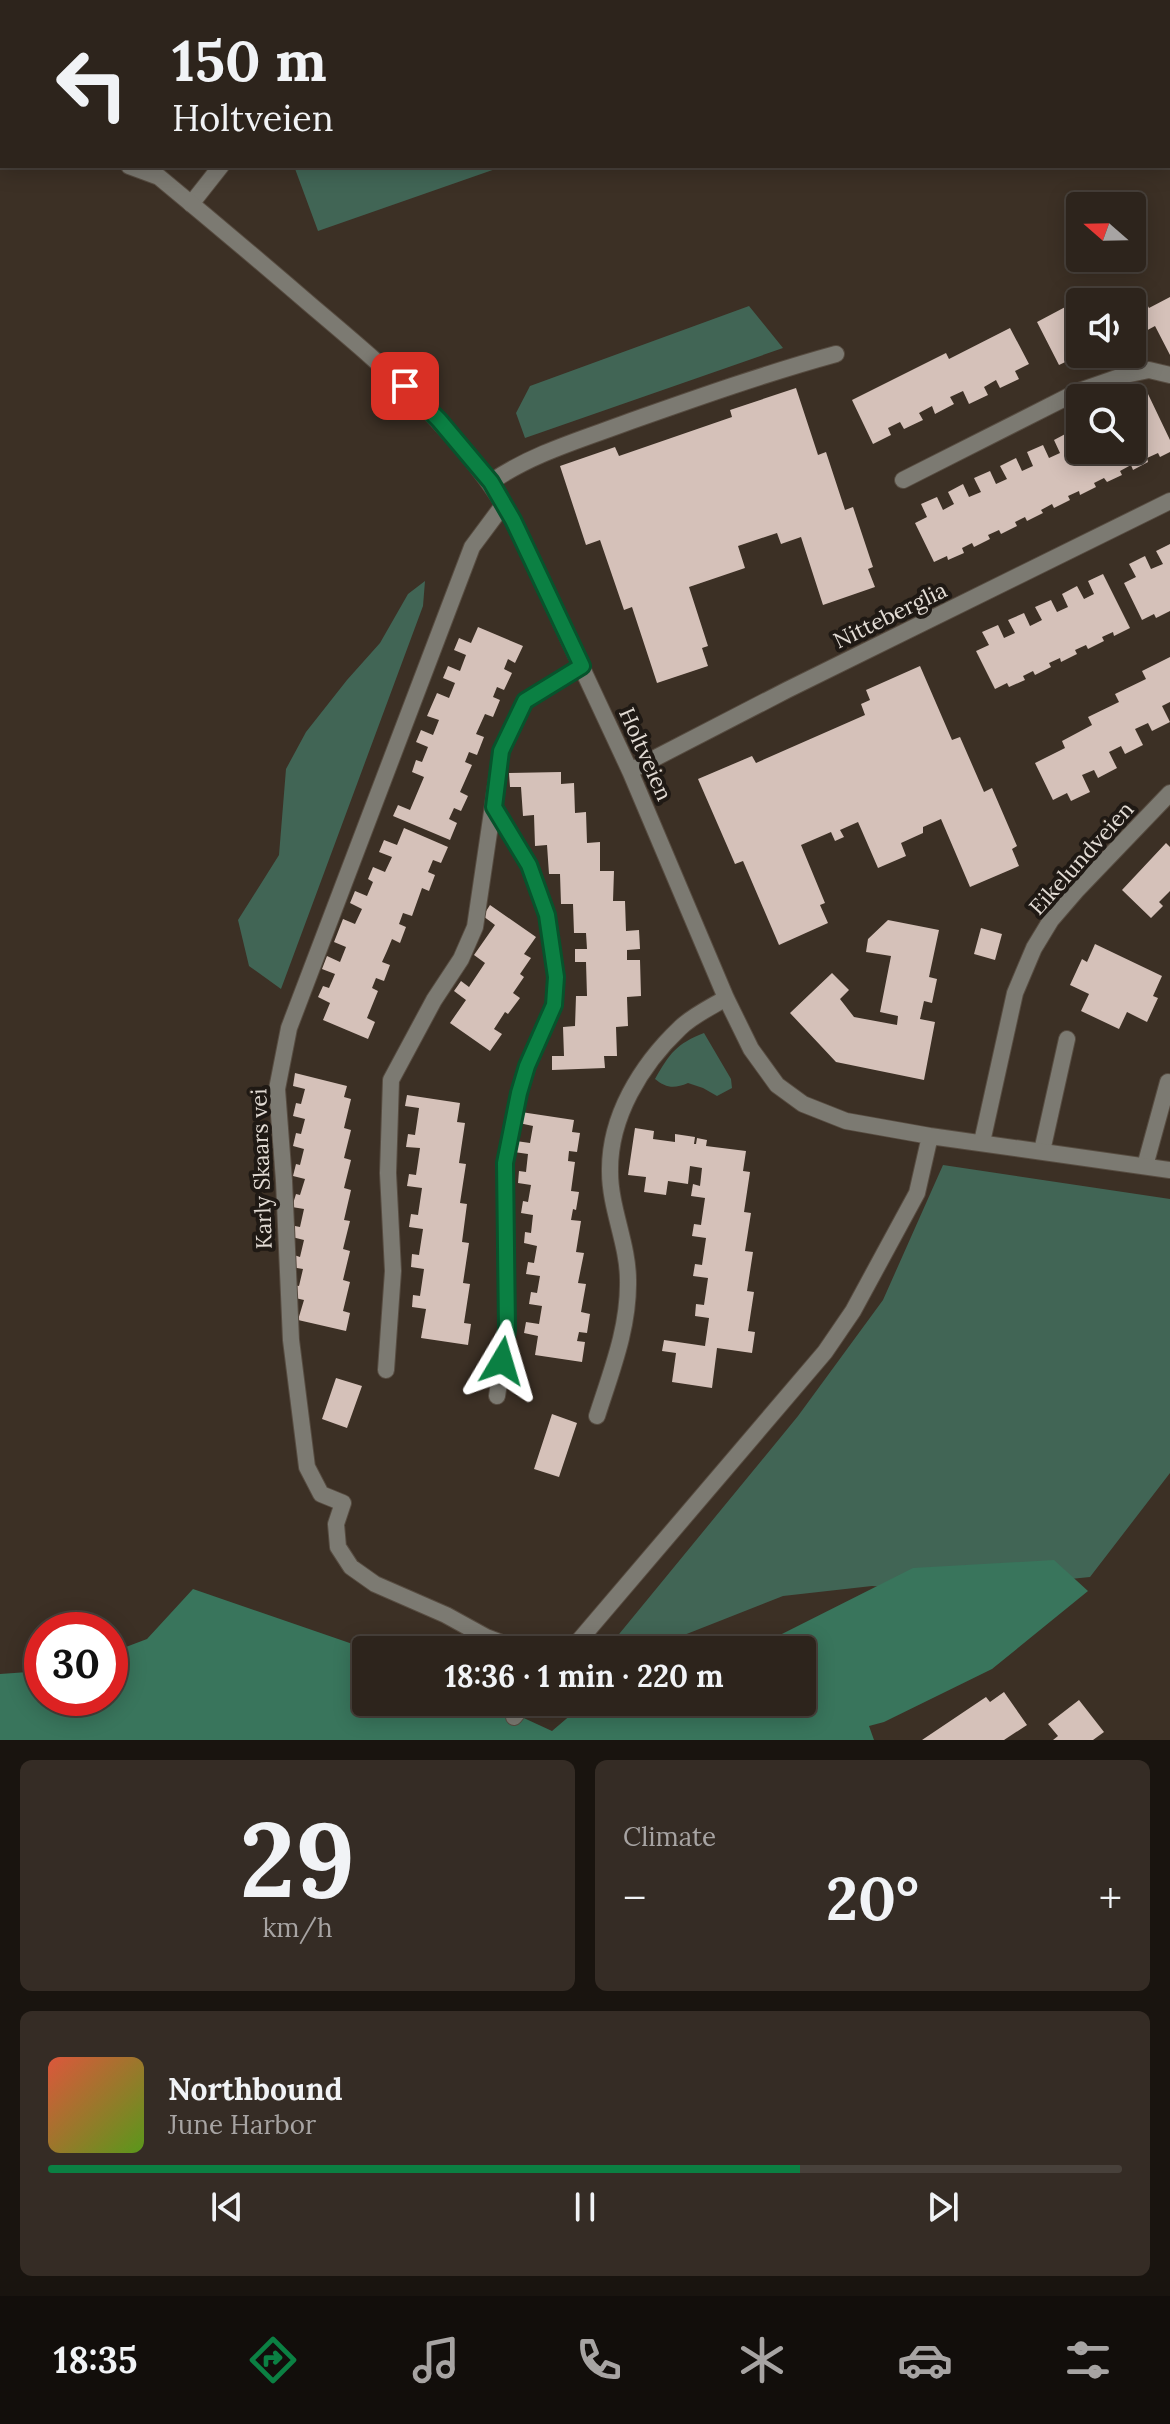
<!DOCTYPE html>
<meta charset="utf-8">
<style>
:root{--surface:#2d241c;--page:#352c25;--text:#f1f3f6;--muted:#a7a4a3;--line:#48413b;--accent:#0b8043}
body{margin:0;font-family:Lora,serif;background:var(--page);color:var(--text);height:100vh;display:flex;flex-direction:column;font-size:30px;white-space:nowrap}
*{box-sizing:border-box;margin:0}
p{font-size:26px;color:var(--muted)}
.icon{flex:none;width:44px;height:44px;fill:none;stroke:currentColor;stroke-width:2;stroke-linecap:round;stroke-linejoin:round}
.map{position:relative;height:1740px;overflow:hidden}
.side{display:flex;flex-direction:column;gap:20px;padding:20px;background:#19140f;flex:1}
.side>*{flex:none}
.top-card{position:absolute;left:0px;top:0px;width:1170px;height:168px;box-shadow:0 4px 20px #0003,0 0 0 2px var(--line);background:#2d241c;color:var(--text);overflow:hidden}
.needle{width:52px;rotate:290deg}
.tools{position:absolute;left:1066px;top:192px;display:grid;gap:16px}
.tools a{display:grid;place-items:center;width:80px;height:80px;border-radius:8px;background:var(--surface);box-shadow:0 4px 20px #0003,0 0 0 2px var(--line);font-size:40px}
.speed{position:absolute;left:24px;top:1612px;display:flex;gap:16px;font-size:40px;font-weight:700;text-align:center}
.speed>*{display:grid;place-content:center;width:104px;height:104px;border-radius:50%;background:var(--surface);box-shadow:0 4px 20px #0003,0 0 0 2px var(--line);line-height:1}
.speed .limit{border:12px solid #d22;background:#fff;color:#111}
.pin{position:absolute;display:grid;place-items:center;width:68px;height:68px;color:#fff;margin:-34px;border-radius:16px;box-shadow:0 4px 12px #0006}
.me{position:absolute;width:88px;margin:-44px;rotate:7deg;stroke-linejoin:round;filter:drop-shadow(0 0 6px #0008)}
.turn{display:flex;align-items:center;gap:28px;height:168px;padding:0 40px;font-size:36px}
.turn .icon{width:104px;height:104px;stroke-width:2.5}
.turn b{display:block;font-size:56px;line-height:68px}
.big{font-size:60px;font-weight:800;line-height:1.1}
.side .tile{flex:1;display:flex;flex-direction:column;justify-content:center;gap:12px;min-width:0;padding:0 28px;border-radius:12px;background:var(--page)}
.side .dial{align-items:center;gap:0}
.dial b{font-size:104px;line-height:1}
.song{display:flex;align-items:center;gap:24px}
.cover{width:96px;height:96px;border-radius:12px;background:linear-gradient(135deg,hsl(10 70% 55%),hsl(90 70% 35%))}
.played{height:8px;border-radius:4px;background:linear-gradient(90deg,var(--accent) 70%,var(--line) 70%)}
.keys{display:flex;justify-content:space-around;direction:ltr}
.heat{display:flex;justify-content:space-between;align-items:center;font-size:44px;direction:ltr}
.side .tiles{flex:1;display:grid;gap:20px;grid-template-columns:1fr 1fr}
.tile:last-child{grid-column:span 2}
.trip{position:absolute;left:352px;top:1636px;width:464px;height:80px;border-radius:8px;background:var(--surface);box-shadow:0 4px 20px #0003,0 0 0 2px var(--line);font-weight:800;line-height:80px;text-align:center}
.tabs{display:flex;height:128px;justify-content:space-around;align-items:center;background:#120e0b;color:var(--muted)}
.tabs .icon{width:56px;height:56px}
.tabs .current{color:var(--accent)}
.tabs b{font-size:36px;color:var(--text)}
.map>svg:first-child{display:block}
.green{fill:#416555}
.forest{fill:#39755c}
.building{fill:#d5c1b9}
.lines{fill:none;stroke-linecap:round;stroke-linejoin:round}
.service-casing{stroke:#574c41;stroke-width:18}
.minor-casing{stroke:#574c41;stroke-width:18}
.service{stroke:#7c7a72;stroke-width:16}
.minor{stroke:#7c7a72;stroke-width:16}
.route-casing{stroke:#07532c;stroke-width:20}
.route{stroke:#0b8043;stroke-width:14}
.labels{text-anchor:middle;stroke-width:8;stroke-linejoin:round;paint-order:stroke}
.street-label{font-size:22px;fill:#e3dcd5;stroke:#1f1914}
</style>
<div class="map">
<svg width="1170" height="1740" viewBox="0 0 1170 1740">
<rect width="100%" height="100%" fill="#3c3025"/>
<path class="green" d="M294 166H504L318 231Z
M749 306 783 348 525 438 516 413 530 386Z
M425 581 423 606 281 989 249 966 238 920 279 855 286 769 306 732 347 680 380 643 408 594Z
M704 1033 731 1079 732 1088 717 1096 703 1088 688 1083C674 1089 666 1088 655 1079 670 1053 676 1044 704 1033Z
M943 1165 1170 1199V1473L1090 1577 950 1591 872 1586 783 1596 646 1650H606L798 1416 883 1300Z"/>
<path class="forest" d="M1054 1560 1088 1591 992 1669 884 1722 869 1726 874 1740H0V1674L42 1671V1698H110V1653L147 1639 193 1589 370 1650H366V1702H489L552 1731 586 1702H802V1650H647L651 1646C689 1650 729 1650 766 1642L913 1568Z"/>
<path class="building" d="M1139 290 1149 308 1170 297V355L1155 326 1144 332 1147 340 1132 347V302H1115Z
M1069 305 1072 310 1080 306V345L1074 348 1078 356 1059 365 1037 322Z
M1010 328 1029 364 1015 371 1019 379 1000 388 996 380 984 387 988 395 969 404 963 391 950 397 954 404 935 414 932 406 919 413 923 420 904 429 900 422 888 428 891 435 873 444 852 400 946 353 949 359Z
M796 388 818 455 826 452 845 510 853 507 873 567 868 569 875 587 823 605 801 537 781 544 777 533 738 546 745 568 689 587 708 646 702 648 708 666 657 683 632 607 624 610 600 540 586 545 560 466 615 447 619 456 732 417 730 410Z
M1148 394 1170 440V452L1160 457 1158 453 1147 458 1148 462 1133 470 1131 465 1120 471 1122 475 1107 482 1104 478 1094 483 1096 487 1080 495 1079 491 1068 496 1070 500 1054 508 1052 504 1041 510 1043 513 1027 521 1025 517 1015 522 1017 526 1001 534 999 530 988 535 990 539 974 547 972 543 962 548 964 553 948 560 947 556 934 562 915 523 927 517 921 504 937 497 943 510 954 504 948 492 963 484 969 497 981 492 974 478 990 471 996 484 1007 479 1000 466 1016 458 1022 471 1033 466 1027 452 1043 445 1049 458 1060 453 1054 440 1069 432 1076 445 1080 443V450H1132V418L1139 415 1133 402Z
M1170 544V611L1156 618 1154 614 1142 620 1124 583 1136 577 1129 564 1145 556 1151 569 1163 564 1156 551Z
M1103 574 1130 628 1114 636 1113 632 1102 637 1104 641 1088 649 1086 645 1075 650 1077 654 1061 662 1060 658 1049 663 1051 667 1035 675 1033 671 1023 676 1025 680 1009 687 1007 683 995 689 976 651 989 645 982 632 998 625 1004 638 1015 633 1008 620 1024 613 1030 626 1042 620 1035 607 1051 600 1057 612 1068 607 1062 594 1077 586 1084 599 1094 594 1088 581Z
M478 627 523 646 515 663 508 659 504 669 512 673 504 690 497 687 493 697 500 700 493 717 485 714 476 734 484 737 477 755 469 752 465 762 472 765 460 792 468 796 461 811 454 808 449 819 457 823 450 840 393 816 398 805 410 810 424 777 412 772 416 760 422 762 428 747 416 742 421 730 433 735 439 720 427 716 437 693 449 698 455 683 443 678 448 666 460 671 466 655 454 650 459 638 471 643Z
M1170 657V702L1162 706 1170 722 1152 731 1148 723 1135 729 1143 745 1125 754 1121 746 1109 752 1117 768 1098 778 1094 770 1082 775 1090 792 1071 801 1067 793 1053 800 1035 763 1065 748 1062 741 1092 725 1088 717 1119 702 1115 694 1146 679 1142 671Z
M920 666 952 740 960 737 984 792 992 788 1017 846 1012 849 1019 866 970 887 941 819 923 827V833L901 843 906 856 878 868 858 822 840 830 844 837 835 841 831 832 801 845 825 903 820 905 828 923 779 945 743 861 735 864 698 779 752 756 756 763 865 715 861 704 870 700 866 690Z
M561 772V784L574 783 575 813 586 812 587 843 600 842V871H614L613 901H625L626 931 639 930 640 949 627 950V960H640L641 996 627 997 628 1026 616 1027 617 1056H604L605 1068 552 1070V1056H564L563 1027 575 1026 576 996H587L586 962H575V949H587L586 933H574L573 904H561L560 874H549L547 845 535 846 534 815 523 816 521 787H510L509 773Z
M404 828 448 847 441 863 433 860 428 872 435 875 429 891 422 888 412 916 403 913 399 924 406 927 400 943 392 939 387 951 382 962 390 965 384 981 376 978 372 988 378 991 367 1018 375 1022 368 1039 323 1020 330 1003 318 997 323 986 329 988 335 974 322 969 327 956 340 962 346 947 334 942 343 919 355 924 362 909 350 903 355 891 367 896 373 882 368 879 373 867 385 872 392 857 379 852 384 840 397 845Z
M1166 843 1170 847V891L1159 902 1163 906 1151 918 1122 890Z
M490 905 536 937 524 954 531 958 520 974 524 977 513 993 520 998 508 1014 505 1012 494 1029 502 1034 490 1051 450 1023 466 1000 454 991 461 981 469 987 485 963 474 955 495 925 483 916Z
M888 920 939 930 929 977 937 979 932 1003 924 1001 920 1019 935 1022 924 1080 836 1062 790 1013 832 973 849 990 840 999 854 1017 897 1025 898 1016 880 1012 891 956 866 952 868 939Z
M981 928 1002 934 995 960 974 954Z
M1095 944 1162 976 1153 996 1158 998 1147 1022 1127 1012 1119 1029 1081 1011 1089 994 1070 985 1082 959 1087 962Z
M295 1073 347 1086 344 1097 351 1099 344 1128 351 1130 344 1158 351 1160 344 1188 351 1190 344 1220 350 1221 343 1249 350 1251 343 1280 350 1282 343 1311 350 1313 346 1331 298 1320 304 1300 291 1297 294 1285 299 1286 303 1269 291 1267 294 1255 300 1257 304 1240 292 1237 295 1226 300 1227 304 1209 292 1207 296 1194 300 1195 305 1179 293 1176 296 1164 300 1165 304 1149 293 1146 296 1133 301 1134 305 1119 293 1116 296 1103 301 1104 305 1089 293 1086Z
M407 1095 460 1103 457 1122 465 1123 459 1163 466 1164 460 1203 467 1204 462 1242 469 1243 463 1283 470 1284 464 1323 471 1324 468 1345 421 1338 426 1309 412 1307 413 1295 420 1296 424 1269 411 1267 412 1254 419 1255 423 1229 409 1227 411 1214 418 1215 422 1188 407 1186 409 1174 416 1175 420 1148 406 1147 408 1134 415 1135 419 1108 405 1106Z
M521 1112 574 1120 572 1132 580 1133 577 1152 569 1151 568 1161 575 1162 571 1191 579 1192 576 1210 573 1209 571 1220 581 1221 576 1252 584 1253 578 1283 586 1284 581 1312 590 1314 587 1333 579 1332 577 1341 585 1342 582 1362 535 1355 538 1336 524 1333 526 1322 539 1324 542 1306 529 1304 531 1292 537 1293 540 1276 526 1274 528 1262 534 1263 537 1246 524 1243 525 1232 531 1233 533 1215 521 1213 523 1201 528 1202 531 1185 518 1183 519 1171 526 1172 528 1154 514 1152 516 1141 530 1143 533 1126 519 1123Z
M635 1128 654 1131 653 1139 675 1142V1134L695 1137 694 1144H696L697 1138 707 1140 706 1146 746 1151 743 1171 750 1172 744 1212 751 1213 745 1251 753 1252 747 1291 754 1292 748 1331 755 1332 752 1353 717 1348 712 1388 672 1382 676 1353 662 1351 664 1340 705 1346 709 1318 695 1316 696 1304 704 1305 708 1278 693 1276 695 1264 702 1265 706 1238 692 1236 694 1224 701 1225 705 1198 691 1196 693 1184 700 1186 702 1168 690 1166 688 1184 668 1181 666 1195 644 1192 646 1177 628 1175Z
M336 1378 362 1386 347 1428 322 1419Z
M552 1414 577 1423 559 1477 534 1469Z
M1004 1692 1027 1725 1004 1740H922L986 1697 990 1702Z
M1079 1700 1104 1732 1093 1740H1053L1058 1736 1048 1724Z"/>
<g class="lines">
<g class="service-casing">
<path id="service" d="M191 204 221 166
M903 480 1079 391 1125 375 1149 370 1170 375
M491 482C533 453 583 439 631 421 699 397 767 373 836 354
M1042 1151 1067 1039
M1145 1166 1168 1082
M514 1717 526 1702"/>
</g>
<g class="minor-casing">
<path id="minor" d="M56 0 58 2
M129 166 159 177C211 220 262 263 313 307 390 372 462 433 513 520L630 771 726 998 751 1049 777 1085 803 1104 846 1121 930 1136 1170 1170
M504 504 472 547 289 1028 277 1089 284 1181 291 1340 307 1467 321 1494 343 1503 336 1524 338 1547 351 1567 375 1584 446 1615 486 1637 520 1650
M630 771 787 690 1170 501
M494 807 529 865 547 915 556 977 554 1005 527 1066 519 1093 505 1163 507 1330 497 1396
M982 1142 1015 993 1034 948 1051 920 1076 891 1170 793
M386 1370 393 1271 388 1173 391 1080 434 1000 461 959 475 927 501 751 525 701 582 666
M597 1416C611 1372 629 1328 628 1280 628 1244 610 1208 610 1172 609 1117 641 1065 680 1028 692 1016 711 1007 726 998
M571 1650 825 1352 853 1311 917 1193 930 1136"/>
</g>
<use href="#service" class="service"/>
<use href="#minor" class="minor"/>
</g>
<g class="lines">
<g class="route-casing">
<path id="route" d="M405 386 439 420 491 482 513 520 582 666 525 701 501 751 494 807 529 865 547 915 556 977 554 1005 527 1066 519 1093 505 1163 507 1330 502 1361"/>
</g>
<use href="#route" class="route"/>
</g>
<g class="labels">
<g class="street-label">
<text transform="translate(890 615) rotate(-26)" y="8">Nitteberglia</text>
<text transform="translate(646 754) rotate(66)" y="8">Holtveien</text>
<text transform="translate(1081 858) rotate(-48)" y="8">Eikelundveien</text>
<text transform="translate(261 1169) rotate(-92)" y="8">Karly Skaars vei</text>
</g>
</g>
</svg>
<div class="tools">
<a><svg class="needle" viewBox="-14 -14 28 28"><path d="M0-13l5 13h-10z" fill="#e53935"/><path d="M0 13l5-13h-10z" fill="#a7a4a3"/></svg></a>
<a><svg class="icon" aria-label="sound" viewBox="0 0 24 24"><path d="M4 9h4l5-4v14l-5-4H4zM17 9q2 3 0 6"/></svg></a>
<a><svg class="icon" aria-label="search" viewBox="0 0 24 24"><circle cx="10" cy="10" r="6"/><path d="M15 15l6 6"/></svg></a>
</div>
<div class="speed"><div class="limit">30</div></div>
<div class="pin" style="left:405px;top:386px;background:#d93025"><svg class="icon" aria-label="arrive" viewBox="0 0 24 24"><path d="M6 21V4h12l-3 4 3 4H6"/></svg></div>
<svg class="me" style="left:502px;top:1361px" viewBox="-20 -20 40 40"><path d="M0-17L14 15 0 8-14 15z" fill="#0b8043" stroke="#fff" stroke-width="4"/></svg>
<div class="trip">18:36 · 1 min · 220 m</div>
<div class="top-card">
<div class="turn"><svg class="icon" aria-label="left" viewBox="0 0 24 24"><path d="M17 20v-9H6M10 6l-5 5 5 5"/></svg><div><b>150 m</b>Holtveien</div></div>
</div>
</div>
<section class="side">
<div class="tiles">
<div class="tile dial"><b>29</b><p>km/h</p></div>
<div class="tile"><p>Climate</p>
<div class="heat"><a>−</a><b class="big">20°</b><a>+</a></div>
</div>
<div class="tile">
<div class="song"><i class="cover"></i><div><b>Northbound</b><p>June Harbor</p></div></div>
<div class="played"></div>
<div class="keys"><svg class="icon" aria-label="previous" viewBox="0 0 24 24"><path d="M18 5L8 12l10 7zM5 5v14"/></svg><svg class="icon" aria-label="pause" viewBox="0 0 24 24"><path d="M8 5v14M16 5v14"/></svg><svg class="icon" aria-label="next" viewBox="0 0 24 24"><path d="M6 5l10 7-10 7zM19 5v14"/></svg></div>
</div>
</div>
</section>
<nav class="tabs">
<b>18:35</b>
<svg class="icon current" aria-label="directions" viewBox="0 0 24 24"><path d="M12 3l9 9-9 9-9-9zM9 14v-3h6M13 9l2 2-2 2"/></svg>
<svg class="icon" aria-label="music" viewBox="0 0 24 24"><path d="M9 18V5l10-2v13"/><circle cx="6" cy="18" r="3"/><circle cx="16" cy="16" r="3"/></svg>
<svg class="icon" aria-label="phone" viewBox="0 0 24 24"><path d="M5 4h4l2 5-3 2q2 4 5 5l2-3 5 2v4C11 20 4 13 5 4z"/></svg>
<svg class="icon" aria-label="climate" viewBox="0 0 24 24"><path d="M12 3v18M4 7l16 10M4 17L20 7"/></svg>
<svg class="icon" aria-label="car" viewBox="0 0 24 24"><path d="M5 17H2v-5l4-1 3-4h7l3 4 3 1v5h-3M9 17h6M6 11h13"/><circle cx="7" cy="17" r="2"/><circle cx="17" cy="17" r="2"/></svg>
<svg class="icon" aria-label="filters" viewBox="0 0 24 24"><path d="M4 7h16M4 17h16"/><circle cx="9" cy="7" r="2"/><circle cx="15" cy="17" r="2"/></svg>
</nav>
